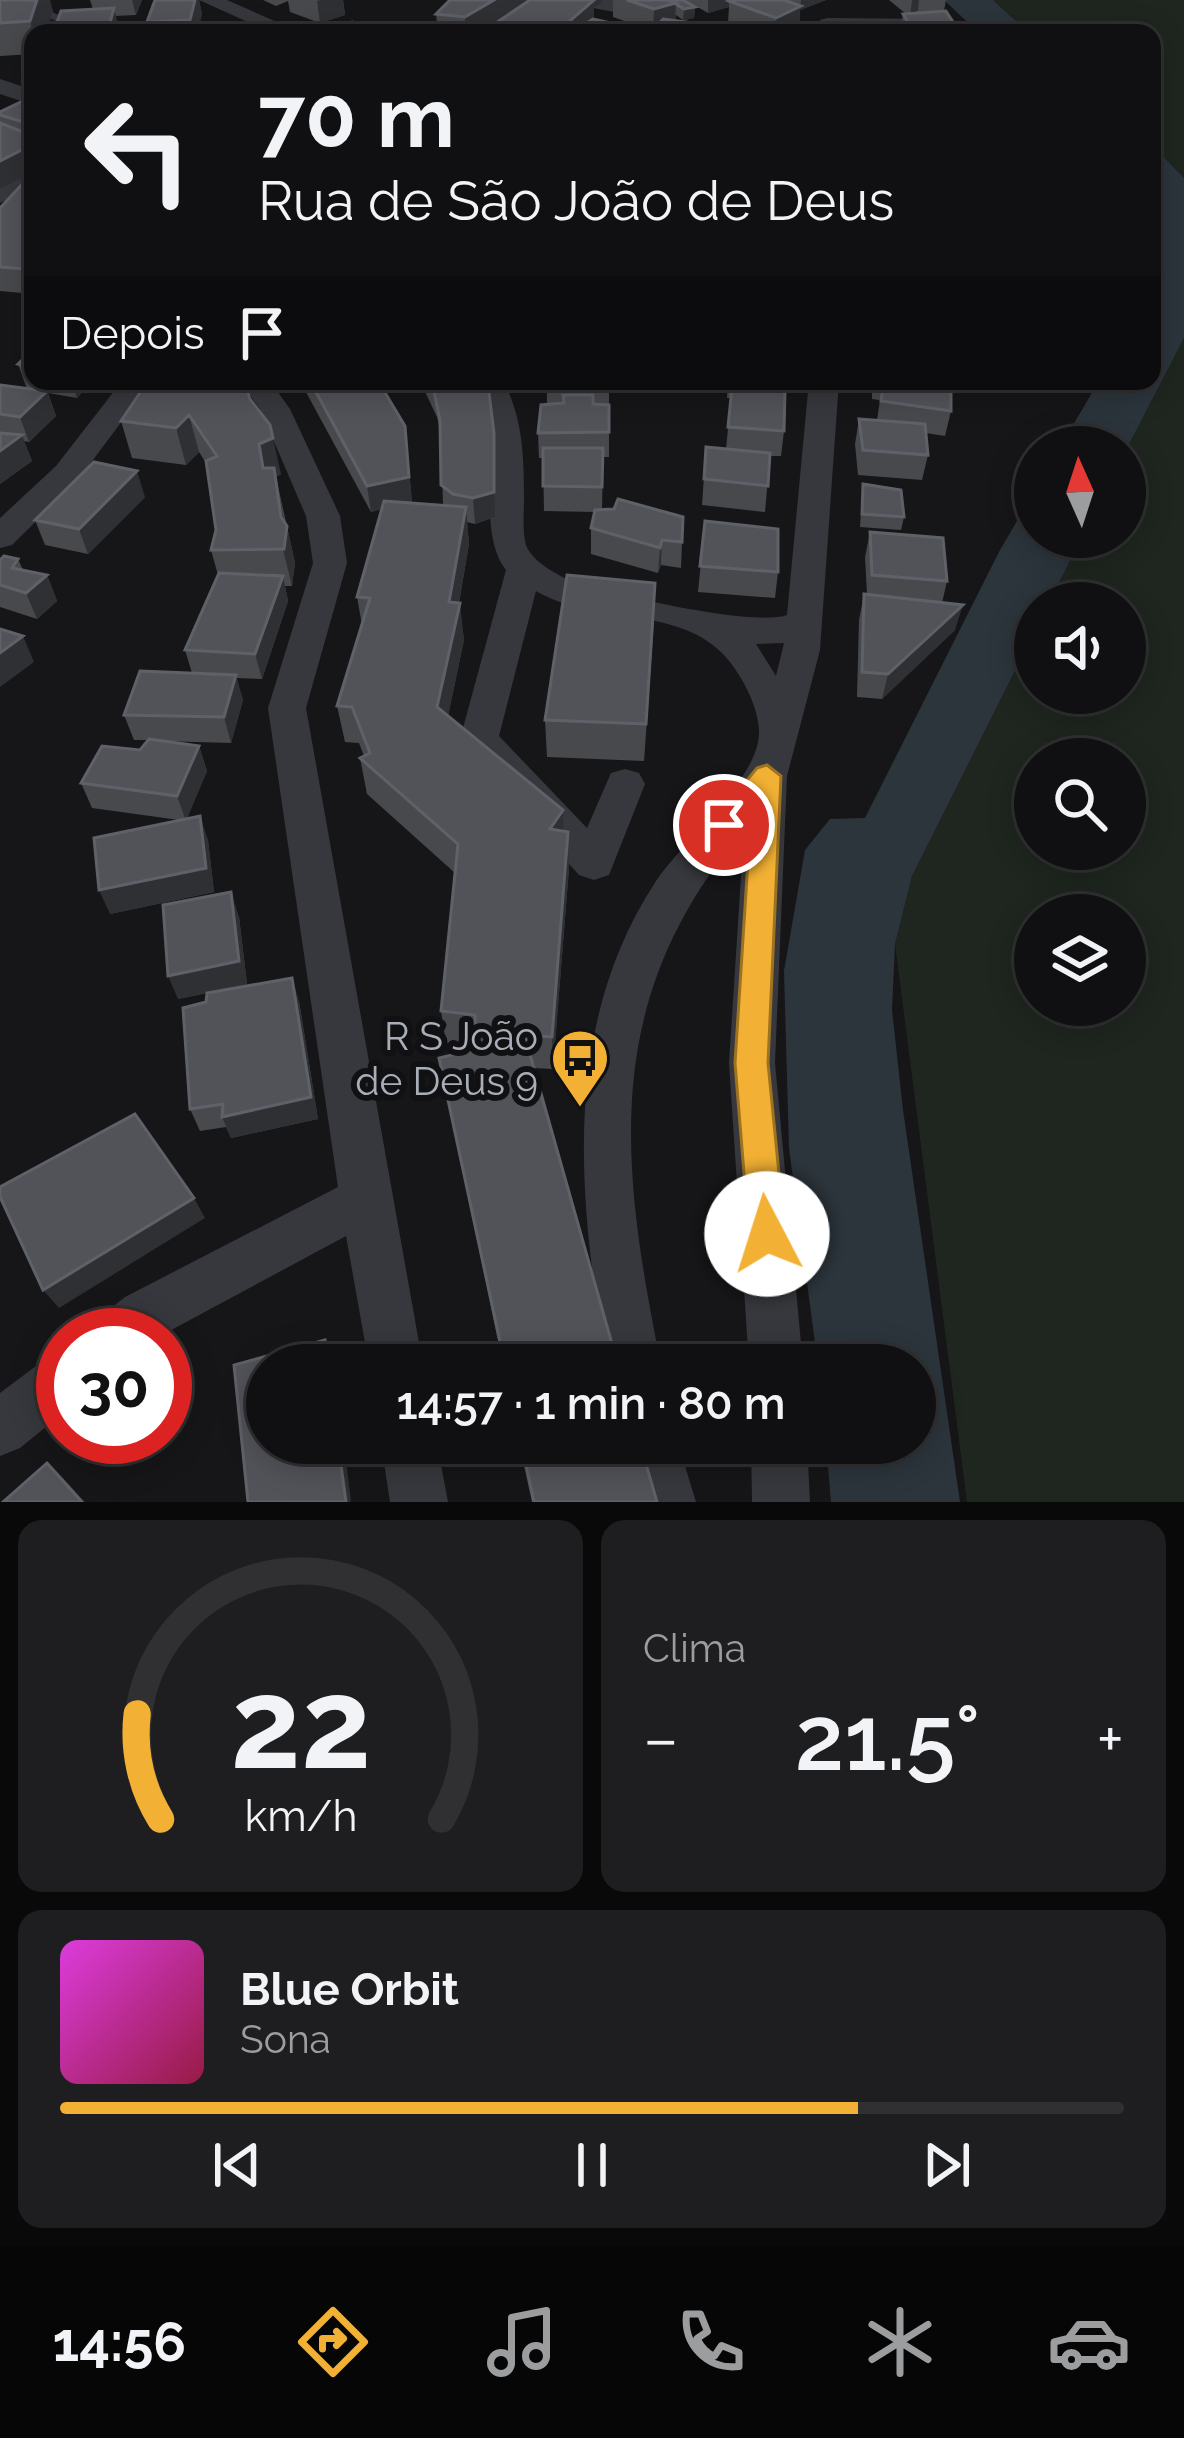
<!DOCTYPE html>
<html lang="pt">
<meta charset="utf-8">
<style>
:root{--surface:#101012;--page:#1e1e20;--text:#f1f3f6;--muted:#9c9d9f;--line:#303032;--accent:#f2b134}
body{margin:0;font-family:Raleway,sans-serif;background:var(--page);color:var(--text);height:100vh;display:flex;flex-direction:column;font-size:45px;white-space:nowrap}
*{box-sizing:border-box;margin:0}
p{font-size:39px;color:var(--muted)}
.icon{flex:none;width:66px;height:66px;fill:none;stroke:currentColor;stroke-width:2;stroke-linecap:round;stroke-linejoin:round}
.map{position:relative;height:1502px;overflow:hidden}
.panel{display:flex;flex-direction:column;gap:18px;padding:18px;background:#09090a;flex:1}
.panel>*{flex:none}
.hud{position:absolute;left:24px;top:24px;width:1137px;height:366px;border-radius:24px;box-shadow:0 6px 30px #0003,0 0 0 3px var(--line);background:#101012;color:var(--text);overflow:hidden}
.needle{width:78px;rotate:357deg}
.fabs{position:absolute;left:1014px;top:426px;display:grid;gap:24px}
.fabs a{display:grid;place-items:center;width:132px;height:132px;border-radius:50%;background:var(--surface);box-shadow:0 6px 30px #0003,0 0 0 3px var(--line);font-size:60px}
.speed{position:absolute;left:36px;top:1308px;display:flex;gap:24px;font-size:60px;font-weight:700;text-align:center}
.speed>*{display:grid;place-content:center;width:156px;height:156px;border-radius:50%;background:var(--surface);box-shadow:0 6px 30px #0003,0 0 0 3px var(--line);line-height:1}
.speed .limit{border:18px solid #d22;background:#fff;color:#111}
.pin{position:absolute;display:grid;place-items:center;width:102px;height:102px;color:#fff;margin:-51px;border:6px solid #fff;border-radius:50%;box-shadow:0 3px 12px #0007}
.me{position:absolute;width:132px;margin:-66px;rotate:355deg;stroke-linejoin:round;filter:drop-shadow(0 0 9px #0008)}
.turn{display:flex;align-items:center;gap:42px;height:252px;padding:0 36px;font-size:54px}
.turn .icon{width:156px;height:156px;stroke-width:2.5}
.turn b{display:block;font-size:84px;line-height:102px}
.then{display:flex;align-items:center;height:114px;padding:0 36px;background:#0003;gap:24px;font-size:45px}
.big{font-size:90px;font-weight:600;line-height:1.1}
.panel .tile{flex:1;display:flex;flex-direction:column;justify-content:center;gap:18px;min-width:0;padding:0 42px;border-radius:24px;background:var(--page)}
.panel .dial{align-items:center;gap:0}
.dial svg{height:312px;overflow:visible;fill:none;stroke:var(--line);stroke-width:7;stroke-linecap:round;text-anchor:middle}
.dial text{fill:var(--text);stroke:none}
.song{display:flex;align-items:center;gap:36px}
.cover{width:144px;height:144px;border-radius:18px;background:linear-gradient(135deg,hsl(300 70% 55%),hsl(340 70% 35%))}
.played{height:12px;border-radius:6px;background:linear-gradient(90deg,var(--accent) 75%,var(--line) 75%)}
.keys{display:flex;justify-content:space-around;direction:ltr}
.heat{display:flex;justify-content:space-between;align-items:center;font-size:66px;direction:ltr}
.panel .tiles{flex:1;display:grid;gap:18px;grid-template-columns:1fr 1fr}
.tile:last-child{grid-column:span 2}
.trip{position:absolute;left:246px;top:1344px;width:690px;height:120px;border-radius:60px;background:var(--surface);box-shadow:0 6px 30px #0003,0 0 0 3px var(--line);font-weight:600;line-height:120px;text-align:center}
.tab-bar{display:flex;height:192px;justify-content:space-around;align-items:center;background:#060607;color:var(--muted)}
.tab-bar .icon{width:84px;height:84px}
.tab-bar .active{color:var(--accent)}
.tab-bar b{font-size:54px;color:var(--text)}
.map>svg:first-child{display:block}
.green{fill:#1e261f;fill-rule:evenodd}
.water{fill:#2c353c}
.lines{fill:none;stroke-linecap:round;stroke-linejoin:round}
.lane{fill:#37383d;fill-rule:evenodd}
.street{fill:#37383d;fill-rule:evenodd}
.wall{fill:#47494d}
.shaded-wall{fill:#2f3033}
.building{fill:#525359;stroke:#5f6168;stroke-width:3}
.route{fill:#f2b134;stroke:#9d7322;stroke-width:3}
.labels{text-anchor:middle;stroke-width:12;stroke-linejoin:round;paint-order:stroke}
.poi-label{font-size:39px;fill:#a8adb8;stroke:#111113;text-anchor:end}
</style>
<div class="map">
<svg width="1184" height="1502" viewBox="0 0 1184 1502">
<rect width="100%" height="100%" fill="#161618"/>
<path class="green" d="M993 0H1184V178L1152 145V33H1029Z
M1184 338V1502H967L895 944 912 876 1035 631V693H1125V603H1049L1082 537H1125V452ZM1035 759H1125V849H1035ZM1035 915H1125V1005H1035Z"/>
<path class="water" d="M944 0H993L1029 33H979Z
M1152 145 1184 178V338L1125 452V447H1060L1099 381H1152V287L1162 262 1152 220Z
M1035 490V537H1082L1049 603H1035V631L912 876 895 944 892 1010 903 1110 960 1502H831L826 1443H915V1365H818L789 1148 784 971 805 850 830 819 865 818 1000 550Z"/>
<g class="lines">
<path class="lane" d="M13 0H28L95 33H80Z"/>
<path class="street" d="M199 0H227L302 33H272Z
M574 0H639L669 14 659 20C633 11 596 14 574 0Z
M827 18 940 19 951 25 940 31 820 28V20Z
M0 79 33 90V105L0 94Z
M33 170V187L0 203V185Z
M122 381H152L78 480 12 545 0 548V518L56 466Z
M240 381H270L290 409 340 516 347 563 306 708 423 1365H369L346 1236 162 1335H93L101 1316 125 1297 338 1187 268 708 313 563 306 516 260 409Z
M473 381H503C523 417 524 458 524 499 524 514 522 531 526 545 532 562 560 577 577 583 615 595 754 627 787 615L809 381H839L820 650 787 776 775 1063 803 1365H749L729 1063 744 830C600 999 620 1162 661 1365H607C578 1201 560 1027 656 881 683 841 757 781 759 734 760 708 740 671 722 653 676 606 591 624 536 591L499 736 587 828 611 773 625 769 639 773 645 784 609 875 594 880 579 875 465 749 460 739 506 570C474 531 504 440 473 381ZM784 643 776 676 756 644Z
M63 1352V1413L20 1448 0 1456V1393L44 1360Z
M381 1443H437L448 1502H390Z
M622 1443H678L696 1502H638Z
M751 1443H807L810 1502H752Z"/>
</g>
<path class="wall" d="M0 0 53 11 46 33H33V54L0 56Z
M90 0H142L136 15 115 16 120 33H53L93 9Z
M155 0H199L202 14 197 33H150L147 22Z
M263 0H343L345 15 320 23 290 12 288 1 276 6Z
M450 0H602V3L594 8V19L632 28V33H496V31L493 33H438L436 14Z
M613 0H683L695 7 694 18 683 20 676 15 675 21 700 24V33H651L653 31 613 17Z
M685 0H826L800 10 799 28 788 33H755L728 23 729 7 708 13Z
M889 0H946L944 11 960 33H900L903 14H906Z
M33 99V172L0 189V112Z
M33 180V294L0 291V208Z
M33 349V381H92L77 398 48 393 56 416 29 442 24 441 32 461 0 484V385L27 389 18 364Z
M148 381 281 474 276 477 295 563 292 586H285L288 601 262 679 236 678 243 700 231 743 162 741 199 746 207 771 187 818 208 840 214 892 110 914 179 820 92 808 81 783 140 750 147 740H134L124 715 192 673 185 650 218 575 211 550 216 530 206 463 199 452 186 465 132 458 121 421Z
M300 381H378L405 426 412 502 443 506 441 435 437 417 420 381H485L494 433 495 517 475 524 467 522 469 544 459 603 464 640 448 716 564 831 568 832 569 868 553 1069 534 1068 618 1365H503L439 1058 477 1049V1047L446 1043 441 1011 455 873 367 794 360 758 364 756 359 743 345 742 337 706 362 625 357 597 381 509 371 512Z
M547 381H609V457H603L602 510 683 517 681 568 661 565 658 573 591 554V528L595 512 544 511 543 458H539L538 433 547 404Z
M728 381 771 390 784 431 781 456H770L765 512 702 505 706 447 726 449 731 398H727Z
M872 381H951V411L945 436 926 433 928 455 922 480 858 475 855 444 859 419 877 420 880 400 872 399Z
M863 484 904 517 901 530 860 527Z
M145 497 88 554 45 545 35 520Z
M705 521 778 572 775 598 698 592Z
M870 532 947 581 942 603 955 630 882 699 857 697 859 620 864 594H867L865 557Z
M18 559 23 570 47 575 57 601 37 619 0 607V560Z
M654 620 644 761 547 757 545 720Z
M239 917 247 984 209 992 299 1001 318 1119 231 1138 226 1127 200 1131 190 1109 207 993 178 999Z
M519 1443H640L657 1502H532Z"/>
<path class="shaded-wall" d="M37 0H50L53 11 46 33H33L30 21Z
M132 0H142L136 15Z
M195 0H199L202 14 197 33H192L190 20Z
M320 0H343L345 15 320 23 317 1Z
M494 0H540L496 23V31L493 33H466L465 17Z
M590 0H602V3L594 8V21L581 33H556Z
M708 0H742L729 1V7L708 13Z
M801 0H826L800 10 799 28 788 33H775L776 18 800 6Z
M912 0H919L918 10 910 17Z
M676 3 675 24 653 31 654 9Z
M695 7 694 18 683 20 684 9Z
M114 8 120 33H107Z
M33 144V172L0 189V161Z
M33 262V289L26 269Z
M71 381H92L77 398Z
M47 391 56 416 29 442 20 417Z
M189 415 199 452 186 465 176 428Z
M405 426 412 502 371 512 367 486Z
M494 433 495 517 475 524 473 498Z
M22 435 32 461 0 484V451Z
M273 438 281 474 276 477 286 532 287 526 295 563 292 586 263 468 259 444Z
M137 471 145 497 88 554 79 529Z
M466 507 469 544 455 626 460 603 464 640 442 744 437 707 449 602Z
M662 540 661 565 658 573 660 548Z
M47 575 57 601 37 619 26 593Z
M283 576 288 601 262 679 255 654Z
M963 605 955 630 882 699 888 674Z
M23 636 34 662 0 687V653Z
M236 675 243 700 231 743 224 717Z
M199 746 207 771 186 821 177 796Z
M563 810 564 845 550 829Z
M200 816 208 840 214 892 110 914 99 890Z
M568 832 569 868 553 1069 552 1037Z
M231 892 239 917 247 984 178 999 168 976Z
M292 978 299 1001 318 1119 231 1138 222 1117Z
M194 1198 205 1218 59 1308 43 1290Z
M325 1340 333 1357 334 1365H328Z
M338 1443H344L351 1502H346Z
M47 1463 63 1478 85 1502H82Z"/>
<path class="building" d="M0 0H37L30 21 0 23Z
M155 0H195L190 20 147 22Z
M450 0H494L465 17 436 14Z
M530 0H594L556 33 496 23Z
M627 0H668L676 3 654 9Z
M669 0H683L695 7 684 9 674 3H676Z
M732 0H784L801 6 776 18 729 1Z
M114 8 107 33H53L61 11Z
M946 11 960 33H914L903 14Z
M593 19 632 28 624 33H570Z
M663 19 700 24 693 33H651Z
M352 22 370 28 356 33 340 27Z
M221 24 247 33H200Z
M829 26 833 33H803L800 27Z
M29 98 33 99V125L0 115V112Z
M0 123 33 136V144L0 161Z
M27 179 33 180V262L26 269 0 267V208Z
M33 349V367L18 364Z
M148 381H244L250 399 270 425 273 438 259 444 263 468H274L281 517 287 526 284 549 211 550 216 530 206 461 217 456 189 415 176 428 121 421Z
M310 381H378L405 426 409 477 367 486Z
M429 381H485L488 385 494 433V492L473 498 453 494 441 485 440 420 434 392Z
M547 381H608V383Z
M728 381H772L771 390 728 385Z
M884 381H951V411L881 401Z
M0 385 47 391 20 417 0 414Z
M732 387 785 391 784 431 728 427Z
M563 395H593V404L609 405V432L538 433 541 405 564 403Z
M859 419 925 424 928 455 863 450Z
M0 433 22 435 0 451Z
M706 447 770 453 768 486 704 479Z
M543 448H603L602 487 543 486Z
M94 462 137 471 79 529 35 520Z
M863 484 901 490 904 517 862 514Z
M618 499 683 517 682 542 662 540 660 548 591 528 595 510 614 509Z
M384 501 466 507 449 602 460 603 437 707 563 810 550 829 568 832 552 1037 475 1031V1015L441 1011 458 844 360 758 370 753 352 707 337 706 370 598 357 597Z
M705 521 778 529V572L700 566Z
M870 532 943 538 947 581 872 575Z
M4 556 18 559 12 568 47 575 26 593 0 585V560Z
M219 573 283 576 255 654 185 650Z
M567 575 655 583 646 724 545 720Z
M864 594 963 605 888 674 862 672Z
M0 629 23 636 0 653Z
M140 671 236 675 224 717 124 715Z
M149 739 199 746 177 796 81 783 102 746 140 750Z
M200 816 206 868 99 890 94 838Z
M231 892 239 961 168 976 163 905Z
M292 978 311 1097 222 1117 223 1104 190 1109 183 1008 206 1002 207 993Z
M525 1037 618 1365H505L439 1058Z
M135 1114 194 1198 43 1290 0 1197V1187Z
M325 1340 328 1365H267V1443H338L346 1502H248L234 1365Z
M521 1443H640L657 1502H534Z
M47 1463 82 1502H3Z"/>
<path class="route" d="M767 765 781 776 768 1063 785 1234 779 1247 767 1252 754 1247 749 1234 735 1063 751 814C740 827 733 839 714 833L710 825 757 768Z"/>
<defs>
<g id="bus-pin" transform="scale(3)"><path d="M0 17L-7.5 6A9.5 9.5 0 1 1 7.5 6Z" fill="#f2b134" stroke="#111113"/><path d="M-5-6H5V4H4V6H2V4H-2V6H-4V4H-5ZM-3.5-4V0h7V-4ZM-3.5 1.2v1.5H-2V1.2ZM2 1.2v1.5H3.5V1.2Z" fill="#111"/></g>
</defs>
<g fill-rule="evenodd">
<use href="#bus-pin" x="580" y="1058"/>
</g>
<g class="labels">
<g class="poi-label">
<text x="538" y="1050">R S João<tspan x="538" dy="45">de Deus 9</tspan></text>
</g>
</g>
</svg>
<div class="fabs">
<a><svg class="needle" viewBox="-14 -14 28 28"><path d="M0-13l5 13h-10z" fill="#e53935"/><path d="M0 13l5-13h-10z" fill="#9c9d9f"/></svg></a>
<a><svg class="icon" aria-label="sound" viewBox="0 0 24 24"><path d="M4 9h4l5-4v14l-5-4H4zM17 9q2 3 0 6"/></svg></a>
<a><svg class="icon" aria-label="search" viewBox="0 0 24 24"><circle cx="10" cy="10" r="6"/><path d="M15 15l6 6"/></svg></a>
<a><svg class="icon" aria-label="layers" viewBox="0 0 24 24"><path d="M12 4l9 5-9 5-9-5zM3 14l9 5 9-5"/></svg></a>
</div>
<div class="speed"><div class="limit">30</div></div>
<div class="pin" style="left:724px;top:825px;background:#d93025"><svg class="icon" aria-label="arrive" viewBox="0 0 24 24"><path d="M6 21V4h12l-3 4 3 4H6"/></svg></div>
<svg class="me" style="left:767px;top:1234px" viewBox="-20 -20 40 40"><circle r="19" fill="#fff"/><path d="M0-13L10 11 0 6-10 11z" fill="#f2b134"/></svg>
<div class="trip">14:57 · 1 min · 80 m</div>
<div class="hud">
<div class="turn"><svg class="icon" aria-label="left" viewBox="0 0 24 24"><path d="M17 20v-9H6M10 6l-5 5 5 5"/></svg><div><b>70 m</b>Rua de São João de Deus</div></div>
<div class="then">Depois<svg class="icon" aria-label="arrive" viewBox="0 0 24 24"><path d="M6 21V4h12l-3 4 3 4H6"/></svg></div>
</div>
</div>
<section class="panel">
<div class="tiles">
<div class="tile dial"><svg viewBox="0 0 100 80">
<path d="M14 69A42 42 0 1 1 86 69"/>
<path d="M14 69A42 42 0 0 1 8 42" stroke="#f2b134"/>
<text x="50" y="56" font-size="32" font-weight="700">22</text>
<text x="50" y="72" font-size="11">km/h</text>
</svg></div>
<div class="tile"><p>Clima</p>
<div class="heat"><a>−</a><b class="big">21.5°</b><a>+</a></div>
</div>
<div class="tile">
<div class="song"><i class="cover"></i><div><b>Blue Orbit</b><p>Sona</p></div></div>
<div class="played"></div>
<div class="keys"><svg class="icon" aria-label="previous" viewBox="0 0 24 24"><path d="M18 5L8 12l10 7zM5 5v14"/></svg><svg class="icon" aria-label="pause" viewBox="0 0 24 24"><path d="M8 5v14M16 5v14"/></svg><svg class="icon" aria-label="next" viewBox="0 0 24 24"><path d="M6 5l10 7-10 7zM19 5v14"/></svg></div>
</div>
</div>
</section>
<nav class="tab-bar">
<b>14:56</b>
<svg class="icon active" aria-label="directions" viewBox="0 0 24 24"><path d="M12 3l9 9-9 9-9-9zM9 14v-3h6M13 9l2 2-2 2"/></svg>
<svg class="icon" aria-label="music" viewBox="0 0 24 24"><path d="M9 18V5l10-2v13"/><circle cx="6" cy="18" r="3"/><circle cx="16" cy="16" r="3"/></svg>
<svg class="icon" aria-label="phone" viewBox="0 0 24 24"><path d="M5 4h4l2 5-3 2q2 4 5 5l2-3 5 2v4C11 20 4 13 5 4z"/></svg>
<svg class="icon" aria-label="climate" viewBox="0 0 24 24"><path d="M12 3v18M4 7l16 10M4 17L20 7"/></svg>
<svg class="icon" aria-label="car" viewBox="0 0 24 24"><path d="M5 17H2v-5l4-1 3-4h7l3 4 3 1v5h-3M9 17h6M6 11h13"/><circle cx="7" cy="17" r="2"/><circle cx="17" cy="17" r="2"/></svg>
</nav>
